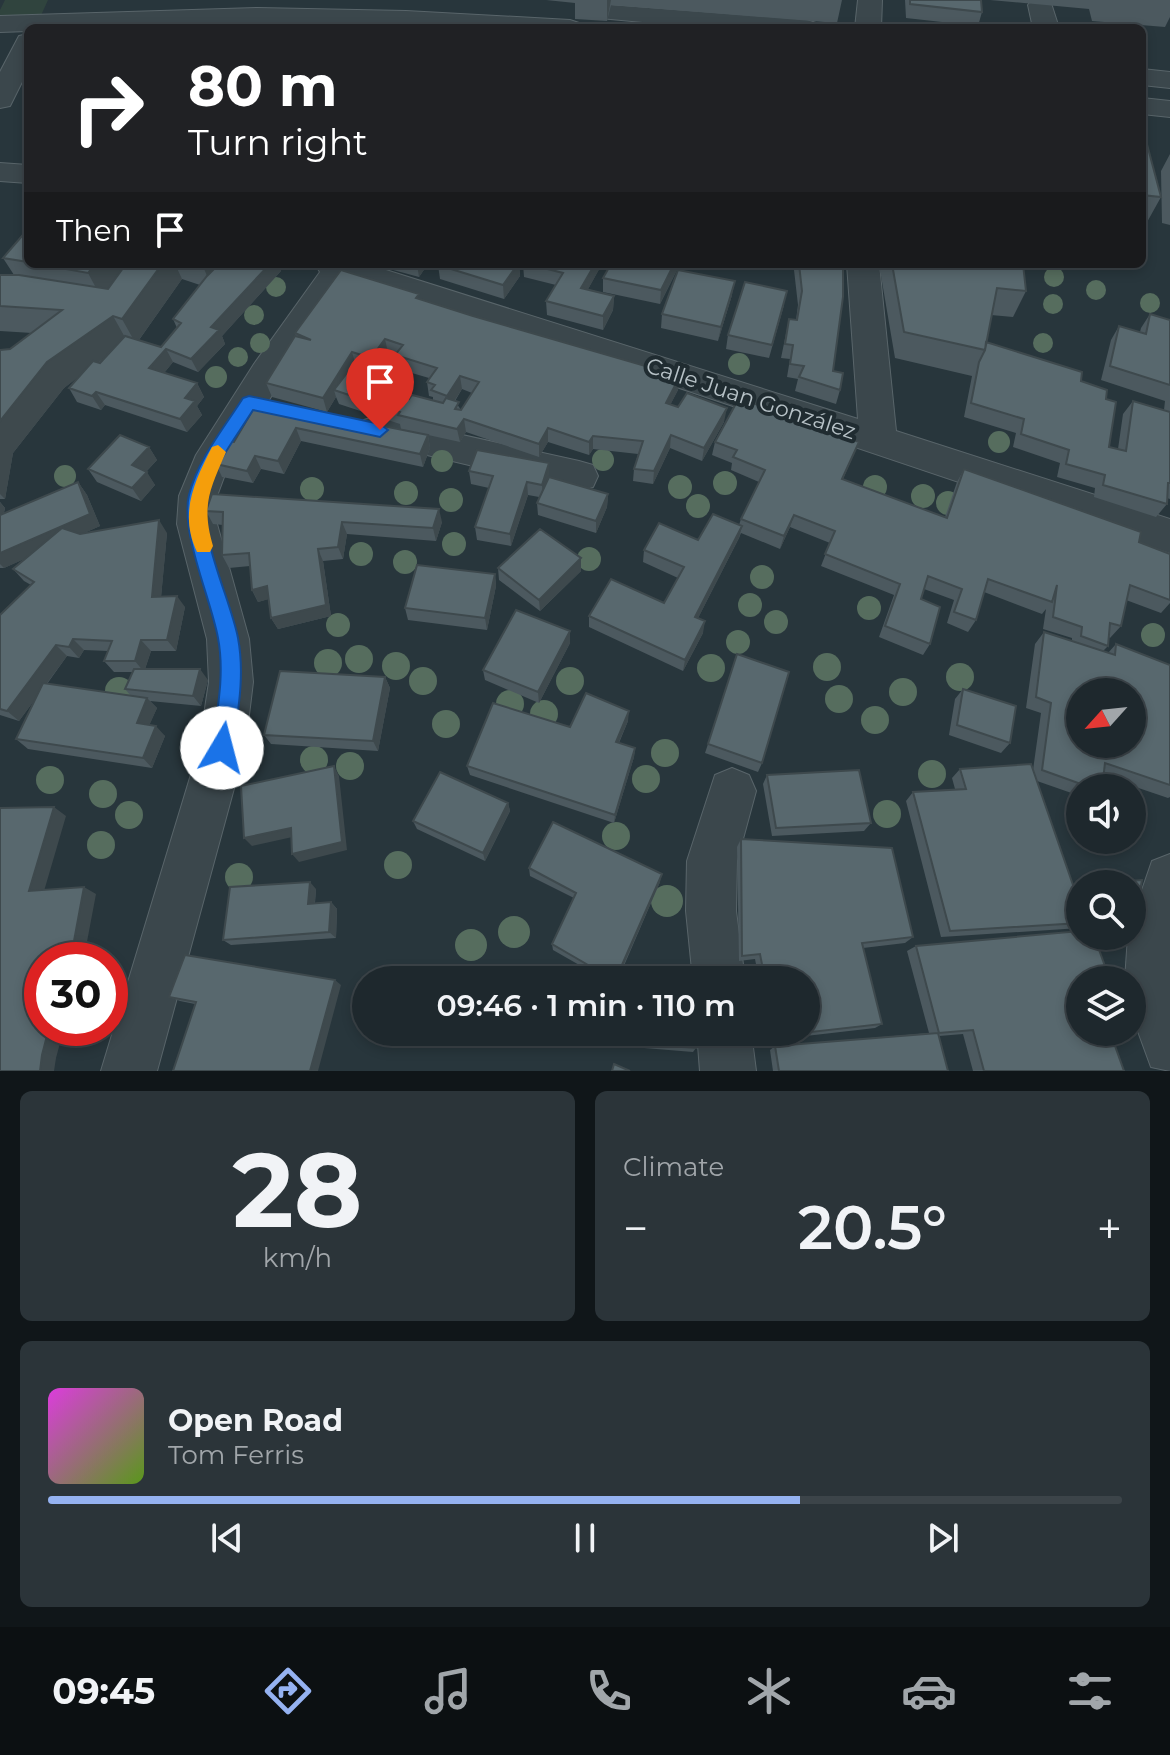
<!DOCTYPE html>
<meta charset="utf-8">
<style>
:root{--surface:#1e282d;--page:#2b3439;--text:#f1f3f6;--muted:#a1a6aa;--line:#3c4449;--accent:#95b2f1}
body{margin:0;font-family:Montserrat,sans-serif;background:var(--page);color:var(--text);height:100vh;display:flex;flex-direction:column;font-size:30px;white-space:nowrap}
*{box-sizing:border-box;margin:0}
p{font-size:26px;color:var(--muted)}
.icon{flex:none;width:44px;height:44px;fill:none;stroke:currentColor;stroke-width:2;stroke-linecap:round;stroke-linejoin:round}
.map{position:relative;height:1071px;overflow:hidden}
.details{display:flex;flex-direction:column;gap:20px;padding:20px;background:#101619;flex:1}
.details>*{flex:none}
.hud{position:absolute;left:24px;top:24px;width:1122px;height:244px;border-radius:12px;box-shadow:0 4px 12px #0003,0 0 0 2px var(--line);background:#202124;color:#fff;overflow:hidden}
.needle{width:52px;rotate:243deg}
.buttons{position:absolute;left:1066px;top:678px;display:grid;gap:16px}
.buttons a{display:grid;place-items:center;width:80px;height:80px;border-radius:50%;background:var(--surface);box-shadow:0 4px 12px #0003,0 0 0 2px var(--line);font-size:40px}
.speed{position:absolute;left:24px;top:942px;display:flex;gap:16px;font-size:40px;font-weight:700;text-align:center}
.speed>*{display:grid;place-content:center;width:104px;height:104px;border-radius:50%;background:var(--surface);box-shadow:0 4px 12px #0003,0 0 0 2px var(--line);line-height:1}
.speed .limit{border:12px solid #d22;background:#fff;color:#111}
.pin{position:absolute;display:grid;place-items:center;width:68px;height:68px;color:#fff;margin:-82px -34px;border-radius:50% 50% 50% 0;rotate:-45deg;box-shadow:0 0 8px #0007}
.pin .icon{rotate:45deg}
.me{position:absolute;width:88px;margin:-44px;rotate:8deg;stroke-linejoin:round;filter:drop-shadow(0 0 6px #0008)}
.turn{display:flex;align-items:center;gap:28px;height:168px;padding:0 32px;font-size:36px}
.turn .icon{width:104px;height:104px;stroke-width:2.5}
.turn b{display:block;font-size:56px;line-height:68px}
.then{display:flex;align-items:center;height:76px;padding:0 32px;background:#0003;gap:16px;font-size:30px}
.big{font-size:60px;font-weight:600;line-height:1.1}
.details .widget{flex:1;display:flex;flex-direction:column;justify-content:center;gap:12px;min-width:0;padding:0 28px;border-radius:12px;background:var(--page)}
.details .dial{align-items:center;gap:0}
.dial b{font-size:104px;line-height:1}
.song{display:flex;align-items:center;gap:24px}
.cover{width:96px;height:96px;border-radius:12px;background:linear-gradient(135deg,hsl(300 70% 55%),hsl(90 70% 35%))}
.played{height:8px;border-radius:4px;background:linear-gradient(90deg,var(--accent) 70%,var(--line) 70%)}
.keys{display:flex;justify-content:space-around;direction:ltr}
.heat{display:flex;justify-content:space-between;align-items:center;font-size:44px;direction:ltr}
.details .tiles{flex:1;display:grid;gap:20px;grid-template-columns:1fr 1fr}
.widget:last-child{grid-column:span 2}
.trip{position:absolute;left:352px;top:966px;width:468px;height:80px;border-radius:40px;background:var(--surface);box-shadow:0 4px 12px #0003,0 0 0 2px var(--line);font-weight:600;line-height:80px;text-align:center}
.tabs{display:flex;height:128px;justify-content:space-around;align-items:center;background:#0c1012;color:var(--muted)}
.tabs .icon{width:56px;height:56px}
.tabs .active{color:var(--accent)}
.tabs b{font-size:36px;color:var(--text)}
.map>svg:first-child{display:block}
.green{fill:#30443e}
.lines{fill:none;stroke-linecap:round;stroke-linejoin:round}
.minor-casing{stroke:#59656a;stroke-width:2}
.minor{fill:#3b474c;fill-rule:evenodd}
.tree{fill:#566d5e}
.wall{fill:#4c595f;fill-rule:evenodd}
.shaded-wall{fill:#3e494d}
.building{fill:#58686e;stroke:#3e494d;stroke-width:2;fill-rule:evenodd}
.route{fill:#1a73e8;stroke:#114b97;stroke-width:2}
.slow{fill:#f59e0b}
.labels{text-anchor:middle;stroke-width:8;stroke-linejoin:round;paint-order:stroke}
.street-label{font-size:22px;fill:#b7c2c7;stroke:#202c31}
</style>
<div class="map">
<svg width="1170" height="1071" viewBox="0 0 1170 1071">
<rect width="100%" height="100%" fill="#28363c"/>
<path class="green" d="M5 0H48L38 22 502 24 570 28H35L37 24H0V10Z"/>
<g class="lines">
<g class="minor-casing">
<path id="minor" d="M858 0H882L881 28H855Z
M1032 0H1050L1059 28H1033L1028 5Z
M609 5 807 20 816 23 820 28H706L600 18 596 13 600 8Z
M258 8 406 11 570 20 579 23 583 28 258 24 28 28V31L0 32V16Z
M28 34V70L10 106 0 108V72L19 36Z
M1142 69 1170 72V88L1142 85Z
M1142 98 1170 101V117L1142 114Z
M0 163 28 165V183L0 181Z
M315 264H367L858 419 847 264H879L896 431 1170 519V553L617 367 348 281 280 382 227 469 217 496V524L249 639 253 682 245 748 157 1071H101L199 748 209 682 207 639 177 524 179 496 196 455 254 364 320 272Z
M377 416 579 461 593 465 598 476 593 487 579 491 364 440 358 430 364 420Z
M732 768 749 775 756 791 737 861 736 911 745 980H693L686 911 687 861 715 775Z
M1170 854V1071L1151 1067 1132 1015V980H1125L1128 936H1132V919L1152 861Z
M697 1032H751L756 1071H700Z"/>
</g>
<use href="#minor" class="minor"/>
</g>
<g class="tree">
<circle cx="1054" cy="277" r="10"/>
<circle cx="276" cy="287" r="10"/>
<circle cx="1096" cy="290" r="10"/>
<circle cx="1150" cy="303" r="10"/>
<circle cx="1053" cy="304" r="10"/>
<circle cx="254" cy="315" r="10"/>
<circle cx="260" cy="343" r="10"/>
<circle cx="1043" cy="343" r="10"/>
<circle cx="238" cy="357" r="10"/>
<circle cx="739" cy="364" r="11"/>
<circle cx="216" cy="377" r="11"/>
<circle cx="999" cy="442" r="11"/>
<circle cx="603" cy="460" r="11"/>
<circle cx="442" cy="461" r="11"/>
<circle cx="65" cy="476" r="11"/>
<circle cx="725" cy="483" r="12"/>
<circle cx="680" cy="487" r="12"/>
<circle cx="875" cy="487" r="12"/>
<circle cx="312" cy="489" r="12"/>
<circle cx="406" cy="493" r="12"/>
<circle cx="923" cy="496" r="12"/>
<circle cx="451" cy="500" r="12"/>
<circle cx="948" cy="503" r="12"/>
<circle cx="698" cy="506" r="12"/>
<circle cx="454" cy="544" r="12"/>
<circle cx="361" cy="554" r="12"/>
<circle cx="589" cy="559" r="12"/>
<circle cx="405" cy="562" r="12"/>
<circle cx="762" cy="577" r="12"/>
<circle cx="750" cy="605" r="12"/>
<circle cx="869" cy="608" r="12"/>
<circle cx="776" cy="622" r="12"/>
<circle cx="338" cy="625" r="12"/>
<circle cx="1153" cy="635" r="12"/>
<circle cx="738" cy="642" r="12"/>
<circle cx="359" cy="659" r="14"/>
<circle cx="328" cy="663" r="14"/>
<circle cx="396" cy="666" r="14"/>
<circle cx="827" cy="667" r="14"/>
<circle cx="711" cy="668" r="14"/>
<circle cx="960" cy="677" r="14"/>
<circle cx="423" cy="681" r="14"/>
<circle cx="570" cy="681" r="14"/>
<circle cx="119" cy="691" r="14"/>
<circle cx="903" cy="692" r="14"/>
<circle cx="839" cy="699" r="14"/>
<circle cx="510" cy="704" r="14"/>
<circle cx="544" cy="714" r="14"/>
<circle cx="875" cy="720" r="14"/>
<circle cx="446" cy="724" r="14"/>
<circle cx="665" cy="753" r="14"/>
<circle cx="314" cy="760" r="14"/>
<circle cx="350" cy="766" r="14"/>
<circle cx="932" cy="774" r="14"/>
<circle cx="646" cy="779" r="14"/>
<circle cx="50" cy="780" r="14"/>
<circle cx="103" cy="794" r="14"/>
<circle cx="887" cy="814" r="14"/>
<circle cx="129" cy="815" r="14"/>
<circle cx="616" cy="836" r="14"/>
<circle cx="101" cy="845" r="14"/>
<circle cx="398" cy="865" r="14"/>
<circle cx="239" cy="877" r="14"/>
<circle cx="667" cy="901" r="16"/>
<circle cx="514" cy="932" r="16"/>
<circle cx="471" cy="945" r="16"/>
</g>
<path class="wall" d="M546 0H842L837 23 611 5 607 21 575 19V3Z
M905 0H981L982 12 978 26 906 18Z
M990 0H1170V17L1165 27 1092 21 1089 9Z
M1142 132 1161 197 1146 224 1142 223Z
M1170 154V225L1162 223 1161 171Z
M3 258 28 262V264H279L281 271 222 336 225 344 198 372 173 362 164 373 197 383 204 397 197 406 202 415 187 432 105 405 101 410 77 402 69 388 79 376 64 388 13 453 5 499H0V350L10 349 32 333 0 331V275H14ZM182 279 200 285 173 319 177 328 161 347 139 340Z
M371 264H428L419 277Z
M439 264H519L520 276 504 299 440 279 438 265Z
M523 264H602L588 289 614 296 613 310 603 330 547 315 546 301 556 285 524 277Z
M611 264H680L660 304 603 292V278Z
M778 264H843L833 371 840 390 836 404 795 391 798 379 787 377 790 359 781 358 789 319 796 320 798 305 794 270 777 269Z
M879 264H1023L1026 291 1013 317 991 315 986 342 1081 381 1106 399 1109 447 1118 449 1123 414 1133 401 1164 410 1165 401 1101 380 1111 340 1119 326 1140 332 1141 328 1150 314 1170 320V499L1167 498V504L1156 517 1094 497 1095 488 1057 477 1060 463 1013 447 1016 433 964 417 972 376 895 358Z
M732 295 718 341 661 328 662 314Z
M420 300 678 390 670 405 724 422 702 461 670 448 653 484 633 481 634 469 638 454 593 449 589 455 548 442 539 457 466 432 460 442 401 429 400 424 339 404 336 397 327 412 272 397 266 383 296 336 295 333ZM388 353 395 355 398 369 429 378 427 382 429 396 433 397V400L409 399 401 397 406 389 403 375 378 367ZM462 389 472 393 461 410 455 401Z
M784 305 769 358 726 349 728 335Z
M258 401 428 435 430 448 423 467 301 441 284 474 261 469 253 483 222 477 216 464 234 442Z
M715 442H859L843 479 945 517 957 482 964 469 1139 542 1170 554V603L1161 613 1126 600 1121 626 1110 638 1109 637 1108 646 1103 651 1108 653 1116 644 1170 665V797L1168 798 1103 776 1102 788H1080V796L1037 781 1073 885 1080 884V928L941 937 906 801 913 792 955 789 952 778 960 769 1033 770 1041 713 1026 708 1035 644 1044 632 1072 641V638L1043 629 1046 609 1042 614 984 592 976 620 968 632 947 623 954 600 924 589 921 599 930 644 923 655 879 637 894 595 821 566 830 543 790 527 780 549 741 533 739 538 698 618 703 633 683 671 589 627V616L664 603 678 578 643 562 644 550 698 540 739 525 741 519 759 482 731 470 732 463 712 455Z
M149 447 157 460 146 472 155 485 141 501 97 482 88 469Z
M469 471 549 477 608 494 607 507 596 533 538 515 537 503 539 497 528 495 511 546 477 540 475 527 489 488 471 484Z
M78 482 87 495 100 526 84 533H167L161 597 185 607 176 651H151L145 669 208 680 201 706 150 701 157 708 149 725 165 736 152 768 28 749 16 739 36 698 19 721 0 715V615L31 585 24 581 13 569 26 558 4 568H0V502L5 508 4 513ZM84 650 108 651 104 661 114 672H133L125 689 131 696 47 684 67 656 79 658Z
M206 511 442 522 436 541 347 534 343 559 323 561 331 616 278 629 271 618 268 599 258 602 252 590 250 566 229 568 222 555 223 525 213 524Z
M498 568 581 571 540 611 499 580Z
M495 574 496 586 487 630 408 620 405 608Z
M570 643 539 703 485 680 483 670Z
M385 677 390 688 378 751 271 744 264 735Z
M963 689 1010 743 1001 753 949 735 955 699Z
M628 721 619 743 635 748 634 757 614 823 470 775 467 766 570 727Z
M708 744 762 763 758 772 705 753Z
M767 775 871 823 864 831 772 836 763 784Z
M508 803 510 811 485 861 417 829 413 821Z
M741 839 913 937 905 943 863 948 882 1024 875 1028 771 1040 769 1032H806V980H759L755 959 739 961 737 847Z
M529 868 660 882 623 968 588 970 553 950 552 944 574 898 530 876Z
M316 889 315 903 331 902 337 909 336 938 231 945 223 940Z
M916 946 1080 980 1124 1071H973L963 1034 939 1036 948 1071H773L770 1050 775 1046 929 1033 907 951Z
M341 985 195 1004 180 1001 169 997Z
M584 1032 696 1048 693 1052 583 1043Z"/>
<path class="shaded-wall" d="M607 0H611L607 21Z
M95 264H130L102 299 88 273Z
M162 264H175L182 279 136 344 122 319Z
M202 264H240L213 290Z
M270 264H279L281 271 222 336 225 344 198 372 191 359 211 327Z
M417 264H428L419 277Z
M518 264H519L520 276 504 299 503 285Z
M595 264H602L581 302V288Z
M674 264H680L660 304 661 290Z
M735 281 732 295 718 341 721 327Z
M614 296 613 310 603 330V316Z
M113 316 127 341 64 388 13 453 5 499 0 494V421L47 362Z
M385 339 388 353 375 372 371 358Z
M166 349 173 362 157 382 149 368Z
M352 352 356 366 334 390 336 397 327 412 323 398Z
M403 375 406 389 394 407 391 393Z
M460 376 462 389 449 409 447 396Z
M680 376 678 390 664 417 666 403Z
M197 383 204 397 197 406 202 415 187 432 180 419 185 398Z
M96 392 105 405 101 410 92 396Z
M727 408 724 422 702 461 704 448Z
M464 419 466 432 460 442 457 429Z
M296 428 301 441 284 474 278 461Z
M548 428V442L539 457V444Z
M428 435 430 448 423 467 420 454Z
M671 435 670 448 653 484 654 471Z
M593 436V449L589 455V442Z
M149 447 157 460 140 478 132 465Z
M255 456 261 469 253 483 247 471Z
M549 463V476L543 498 542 485Z
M147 472 155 485 141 501 132 488Z
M78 482 87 495 100 526 4 568 0 564V546Z
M527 482 528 495 511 546 510 534Z
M608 494 607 507 596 533V521Z
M0 502 5 508 0 526Z
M439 509 442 522 436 541 433 528Z
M794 515 790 527 780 549 784 536Z
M159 520 167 533 160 609 152 597Z
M342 522 347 534 343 559 338 547Z
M742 526 739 538 693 628 695 617Z
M318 549 323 561 331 616 278 629 271 618Z
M581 558V571L540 611 539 600Z
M495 574 496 586 487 630 485 618Z
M267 586 273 598 258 602 252 590Z
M177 596 185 607 176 651 167 640Z
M705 621 703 633 683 671 685 660Z
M570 631V643L539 703 538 692Z
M73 639 84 650 79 658 69 647Z
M141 640 151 651 144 672 135 661Z
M56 645 67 656 19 721 7 711Z
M200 669 208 680 201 706 193 696Z
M385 677 390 688 378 751 373 741Z
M147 698 157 708 146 733 137 723Z
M629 711 628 721 615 751 616 742Z
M156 726 165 736 152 768 143 758Z
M635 748 634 757 614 823 615 815Z
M334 766 339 776 347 850 299 862 292 854Z
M508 803 510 811 485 861 483 853Z
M54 807 66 816 42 898 29 891Z
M291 828 297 836 252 846 244 838Z
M662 874 660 882 620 973 621 967Z
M310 882 316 889 314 910 308 904Z
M84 887 96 894 86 947 83 960H68Z
M331 902 337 909 336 938 329 932Z
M335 980 341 985 318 1071H310Z
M49 1028H64L56 1058 54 1071H40L42 1055Z"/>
<path class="building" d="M910 0H981L982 12 910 4Z
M1142 132 1144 133 1161 197 1142 195Z
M28 229V262L3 258Z
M38 264H95L88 273Z
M126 264H162L122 319 113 316 47 362 0 421V350L10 349 62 310 0 306V275H19L108 289Z
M219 264H270L211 327 219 330 191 359 166 349 149 368 197 383 185 398 195 401 180 419 96 392 92 396 69 388 93 361 100 363 125 336 161 347 181 323 173 319 207 276Z
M439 264H518L503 285 438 265Z
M528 264H595L581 288 614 296 603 316 546 301 563 273Z
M611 264H674L661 290 603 278Z
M799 264H843V297L833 371 843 373 840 390 799 377 804 366 790 364 793 345 785 344 789 319 797 320 802 291Z
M892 264H1023L1026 291 997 288 985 350 904 332Z
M341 270 419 294 416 298 473 316 680 376 666 403 678 407 687 393 727 408 704 448 671 435 654 471 634 469 643 441 593 436 589 442 548 428 539 444 464 419 457 429 398 415 400 412 334 390 357 360 403 375 391 393 409 399 412 395 443 403 446 398 459 402 455 409 461 410 479 382 460 376 447 396 431 390 435 385 427 382 437 368 395 355 403 345 385 339 371 358 352 352 323 398 266 383 295 336 311 340 295 333Z
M678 270 735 281 721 327 662 314Z
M745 282 787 291 772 345 728 335Z
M1150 314 1170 320V385L1110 366 1119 326 1146 334Z
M986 342 1082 372 1081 381 1107 390 1106 399 1116 402 1109 447 1126 451 1133 401 1170 412V483H1168L1167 504 1103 485 1105 475 1066 464 1069 450 1021 434 1024 419 971 403 979 362 985 350Z
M739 398 859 442 842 479 947 518 964 469 1141 532 1139 542 1170 554V600L1130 585 1121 626 1110 623 1108 646 1081 636 1082 627 1053 617 1057 585 1052 602 988 579 976 620 954 612 962 589 928 576 921 599 940 607 930 644 885 626 900 584 825 554 835 531 794 515 784 536 741 519 765 470 733 457 737 450 715 442Z
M258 401 428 435 420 454 296 428 278 461 255 456 247 471 216 464 229 441 234 442Z
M120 435 149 447 132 465 147 472 132 488 88 469Z
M477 450 549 463 542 485 527 482 510 534 475 527 493 476 469 471Z
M549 477 608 494 596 521 537 503Z
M78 482 90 514 0 553V515Z
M212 494 439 509 433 528 342 522 338 547 318 549 326 605 271 618 267 586 252 590 249 553 222 555 223 512 206 511Z
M713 514 742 526 695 617 705 621 685 660 589 616 611 579 664 603 684 567 644 550 659 523 698 540Z
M159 520 152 597 177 596 167 640H141L135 661H104L112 641 73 639 69 647 56 645 7 711 0 709V615L34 582 13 569 62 528 80 534Z
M540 529 581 558 539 600 498 568Z
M417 565 495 574 485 618 405 608Z
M516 610 570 631 538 692 483 670Z
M1044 632 1115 655 1116 644 1170 665V785L1105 763 1102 788H1092L1042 770 1051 703 1036 697ZM1080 692H1132V744H1080Z
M737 654 789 672 762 763 708 744Z
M134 669H200L193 696 125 689Z
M280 671 385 677 373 741 264 735Z
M43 683 147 698 137 723 156 726 143 758 16 739Z
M963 689 1016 706 1010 743 957 725Z
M586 693 629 711 616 742 635 748 615 815 467 766 493 703 570 727Z
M1031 764 1073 885 1080 884V923L950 931 913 792 966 789 960 769Z
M334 766 342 842 292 854 291 828 244 838 241 786Z
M859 770 871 823 776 828 767 775Z
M440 772 508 803 483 853 413 821Z
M54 807 29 891 84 887 74 941 68 960H42V1028H49L42 1055 40 1071H0V808Z
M553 822 662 874 621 967 697 973V980H587L588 965 552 944 576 893 529 868Z
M741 839 892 848 913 937 862 943 882 1024 776 1036 775 1032H806V980H765L760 954 742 956Z
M1142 880 1135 919 1132 920V884H1084Z
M310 882 308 904 331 902 329 932 223 940 230 887Z
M1080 931V936H1094L1110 980H1080V1032H1110L1124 1071H984L973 1030 939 1033 916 946Z
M185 955 335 980 310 1071H173L196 1002 169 997Z
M584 1032H696V1048L583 1040Z
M938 1033 948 1071H779L775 1046Z
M614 1064 630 1071H612Z"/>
<path class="route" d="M249 396 380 424 388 430 380 437 253 410C237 436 213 465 207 496 198 537 230 597 238 638 245 675 238 711 233 748L230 755 222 758 215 755 212 748C217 711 225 675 218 638 211 599 180 532 189 495 198 459 224 428 243 398Z"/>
<path class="slow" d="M218 445 226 452C210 489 201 505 213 546L210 552H197C179 514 194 482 212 447Z"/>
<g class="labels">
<g class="street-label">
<text transform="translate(751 398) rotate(18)" y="8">Calle Juan González</text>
</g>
</g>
</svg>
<div class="buttons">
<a><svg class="needle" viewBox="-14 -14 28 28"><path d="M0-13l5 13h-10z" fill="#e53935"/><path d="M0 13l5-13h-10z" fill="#a1a6aa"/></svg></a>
<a><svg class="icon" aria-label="sound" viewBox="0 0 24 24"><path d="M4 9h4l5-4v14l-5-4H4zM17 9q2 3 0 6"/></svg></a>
<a><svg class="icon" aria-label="search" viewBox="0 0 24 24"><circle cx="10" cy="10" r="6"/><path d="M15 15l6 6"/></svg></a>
<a><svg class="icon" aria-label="layers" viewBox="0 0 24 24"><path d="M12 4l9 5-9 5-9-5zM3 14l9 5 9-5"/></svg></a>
</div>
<div class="speed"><div class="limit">30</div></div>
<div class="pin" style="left:380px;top:430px;background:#d93025"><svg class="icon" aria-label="arrive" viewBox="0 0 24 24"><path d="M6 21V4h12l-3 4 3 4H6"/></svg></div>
<svg class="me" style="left:222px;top:748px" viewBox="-20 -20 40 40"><circle r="19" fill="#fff"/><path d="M0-13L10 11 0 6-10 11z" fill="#1a73e8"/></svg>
<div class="trip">09:46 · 1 min · 110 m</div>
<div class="hud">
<div class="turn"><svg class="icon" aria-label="right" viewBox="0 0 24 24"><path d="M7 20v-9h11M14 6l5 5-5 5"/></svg><div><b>80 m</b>Turn right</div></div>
<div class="then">Then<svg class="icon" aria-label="arrive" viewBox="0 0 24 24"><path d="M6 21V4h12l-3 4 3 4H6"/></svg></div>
</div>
</div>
<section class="details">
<div class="tiles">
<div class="widget dial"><b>28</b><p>km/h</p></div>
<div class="widget"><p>Climate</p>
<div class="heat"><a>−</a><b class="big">20.5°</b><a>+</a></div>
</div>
<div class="widget">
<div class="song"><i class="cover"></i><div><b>Open Road</b><p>Tom Ferris</p></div></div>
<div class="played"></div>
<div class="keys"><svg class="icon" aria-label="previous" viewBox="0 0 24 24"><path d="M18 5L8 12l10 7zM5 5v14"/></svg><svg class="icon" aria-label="pause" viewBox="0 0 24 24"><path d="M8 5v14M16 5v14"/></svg><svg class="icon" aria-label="next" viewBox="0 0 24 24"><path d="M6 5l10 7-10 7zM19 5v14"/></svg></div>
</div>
</div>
</section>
<nav class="tabs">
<b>09:45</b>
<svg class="icon active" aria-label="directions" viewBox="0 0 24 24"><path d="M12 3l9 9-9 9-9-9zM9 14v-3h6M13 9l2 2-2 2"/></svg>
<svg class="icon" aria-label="music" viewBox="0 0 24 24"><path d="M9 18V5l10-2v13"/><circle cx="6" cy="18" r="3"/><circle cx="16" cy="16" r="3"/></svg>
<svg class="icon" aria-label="phone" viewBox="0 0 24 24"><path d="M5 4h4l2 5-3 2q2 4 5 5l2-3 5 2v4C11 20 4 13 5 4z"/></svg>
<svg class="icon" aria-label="climate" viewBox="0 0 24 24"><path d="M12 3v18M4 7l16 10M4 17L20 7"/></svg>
<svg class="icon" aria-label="car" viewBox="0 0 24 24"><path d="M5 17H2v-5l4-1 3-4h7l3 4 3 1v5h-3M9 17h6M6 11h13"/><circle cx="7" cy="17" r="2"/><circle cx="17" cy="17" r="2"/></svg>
<svg class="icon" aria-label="filters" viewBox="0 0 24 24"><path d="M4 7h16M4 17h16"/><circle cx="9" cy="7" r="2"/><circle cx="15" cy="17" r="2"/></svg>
</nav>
